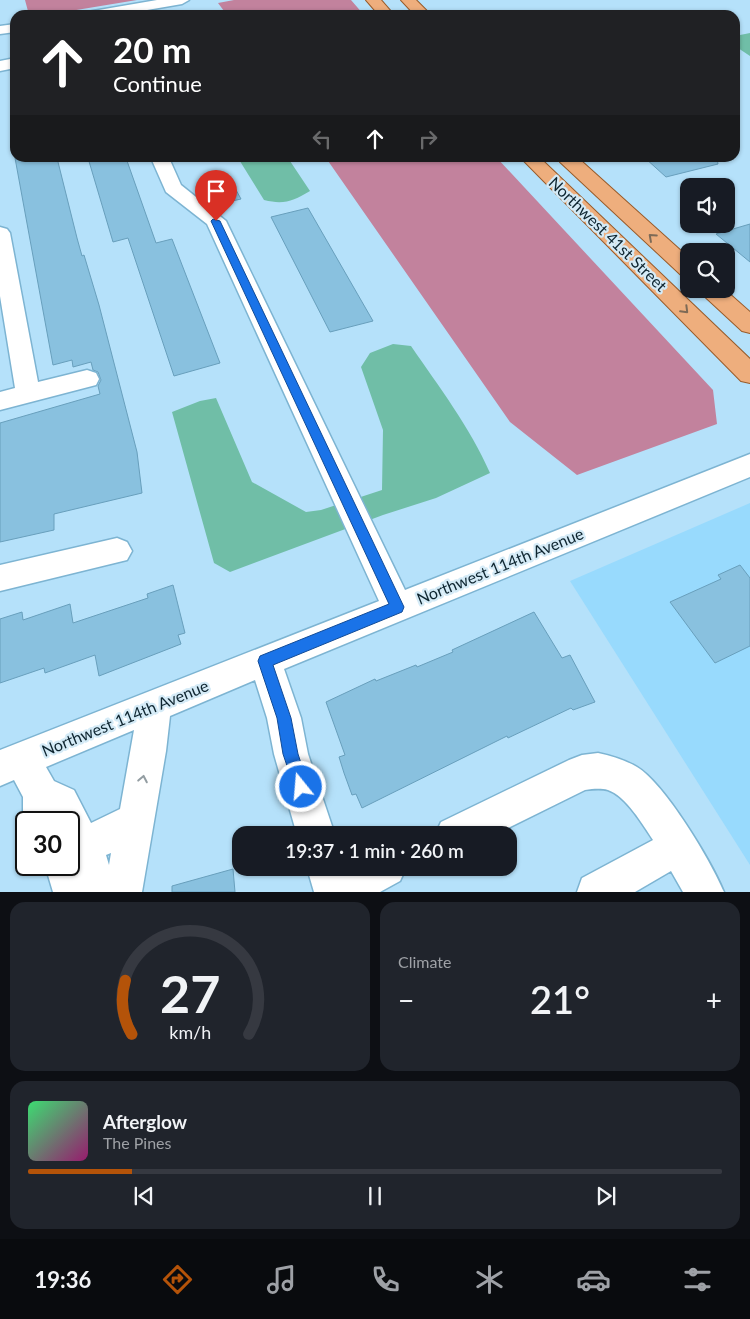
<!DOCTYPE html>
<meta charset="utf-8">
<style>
:root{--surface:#171b24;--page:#20242c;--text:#f1f3f6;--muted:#9ea1a6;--line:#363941;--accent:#b45309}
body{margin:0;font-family:Lato,sans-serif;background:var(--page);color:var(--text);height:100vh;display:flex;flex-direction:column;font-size:19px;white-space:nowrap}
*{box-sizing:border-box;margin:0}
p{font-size:16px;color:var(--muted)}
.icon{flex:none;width:28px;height:28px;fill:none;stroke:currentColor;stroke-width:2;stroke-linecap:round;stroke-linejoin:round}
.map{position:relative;height:892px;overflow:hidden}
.panel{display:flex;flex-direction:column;gap:10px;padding:10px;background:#0d0f14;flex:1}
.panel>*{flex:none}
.top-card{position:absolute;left:10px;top:10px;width:730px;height:152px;border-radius:15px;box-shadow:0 1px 4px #0004;background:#202124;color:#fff;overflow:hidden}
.fabs{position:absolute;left:680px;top:178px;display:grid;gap:10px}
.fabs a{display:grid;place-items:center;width:55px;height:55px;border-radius:10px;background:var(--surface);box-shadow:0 1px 4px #0004;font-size:25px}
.speed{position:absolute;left:15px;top:811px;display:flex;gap:10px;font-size:25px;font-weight:700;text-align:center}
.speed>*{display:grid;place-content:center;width:65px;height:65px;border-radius:50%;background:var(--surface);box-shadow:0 1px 4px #0004;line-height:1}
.speed .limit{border:2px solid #111;border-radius:8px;background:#fff;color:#111}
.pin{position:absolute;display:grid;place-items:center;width:42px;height:42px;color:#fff;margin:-51px -21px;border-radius:50% 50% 50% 0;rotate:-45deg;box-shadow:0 0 5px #0007}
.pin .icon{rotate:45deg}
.me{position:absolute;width:55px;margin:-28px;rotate:343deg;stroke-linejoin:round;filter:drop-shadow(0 0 4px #0008)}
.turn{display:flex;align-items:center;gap:18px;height:105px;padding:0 20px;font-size:22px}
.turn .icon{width:65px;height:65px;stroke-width:2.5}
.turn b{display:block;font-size:35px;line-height:42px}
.lanes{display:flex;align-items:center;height:48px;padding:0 20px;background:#0003;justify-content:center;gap:25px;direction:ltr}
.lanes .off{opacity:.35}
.big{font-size:38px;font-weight:600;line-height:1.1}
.panel .tile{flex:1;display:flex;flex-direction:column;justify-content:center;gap:8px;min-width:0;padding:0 18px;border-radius:15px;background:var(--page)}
.panel .dial{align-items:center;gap:0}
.dial svg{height:130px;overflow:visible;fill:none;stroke:var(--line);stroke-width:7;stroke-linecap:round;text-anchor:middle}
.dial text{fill:var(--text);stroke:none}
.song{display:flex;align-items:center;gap:15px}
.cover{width:60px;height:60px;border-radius:8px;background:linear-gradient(135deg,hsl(140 70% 55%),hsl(320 70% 35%))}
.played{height:5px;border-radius:2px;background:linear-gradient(90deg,var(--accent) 15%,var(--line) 15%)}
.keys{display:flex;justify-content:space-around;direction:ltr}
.heat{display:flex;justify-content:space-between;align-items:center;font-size:28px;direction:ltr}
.panel .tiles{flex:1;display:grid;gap:10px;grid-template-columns:1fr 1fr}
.tile:last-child{grid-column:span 2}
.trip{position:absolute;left:232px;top:826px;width:285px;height:50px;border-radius:15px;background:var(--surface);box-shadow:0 1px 4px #0004;font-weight:600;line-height:50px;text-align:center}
.tabs{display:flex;height:80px;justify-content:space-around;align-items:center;background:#090b0e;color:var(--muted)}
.tabs .icon{width:35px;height:35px}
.tabs .active{color:var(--accent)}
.tabs b{font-size:22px;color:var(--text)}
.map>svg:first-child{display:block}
.built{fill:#98dafd}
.forest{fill:#c2829d}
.water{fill:#70bea7}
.building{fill:#89c1df;stroke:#689fbc}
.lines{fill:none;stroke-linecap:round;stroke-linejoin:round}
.minor-casing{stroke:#7db4d2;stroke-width:3}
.major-casing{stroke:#985b2a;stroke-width:2}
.minor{fill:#fff;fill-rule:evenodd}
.major{fill:#eeae7d;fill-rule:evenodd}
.oneway{stroke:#7e6a56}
.oneway2{stroke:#939da2}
.route{fill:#1a73e8;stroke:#114b97}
.labels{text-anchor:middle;stroke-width:4.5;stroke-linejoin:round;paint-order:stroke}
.street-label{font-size:16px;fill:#0e2530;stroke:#d5ebf7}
</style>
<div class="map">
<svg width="750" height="892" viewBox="0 0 750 892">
<rect width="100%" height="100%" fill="#b5e1fa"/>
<path class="built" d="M750 503V865L570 581Z"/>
<path class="forest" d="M25 0H137L46 15H29Z
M234 0H351L364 15H227L218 3Z
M326 158H497L713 390 717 424 577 475 510 422Z"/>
<path class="water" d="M750 33V56L735 46V36Z
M238 158H288L310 191C293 201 284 205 264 200Z
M393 344 411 346C439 387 470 427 490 473L436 498 383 515 230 572 214 563 172 412 200 401 216 398 252 482 306 512 321 510 382 490 383 430 361 367 370 353Z"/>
<path class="building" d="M15 158H57L77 238 82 256 84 255 99 305 137 452 142 493 54 514V530L0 542V423L100 394 98 386 101 380 98 372 93 370 91 362 73 367 72 360 53 365Z
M88 158H126L156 243 172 239 220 363 174 376 128 238 113 242Z
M645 158H717L718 164 666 177Z
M230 179 241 199 210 206 203 200 197 186Z
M308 208 373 321 330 332 271 217Z
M750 224V262L716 234Z
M740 565 750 578V646L715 663 670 602 721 579 718 575Z
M173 585 185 633 178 635 181 644 99 676 95 655 45 673 44 668 0 683V619L22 612 23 620 70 604 73 623 148 598 147 594Z
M534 612 562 658 570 655 595 702 573 710 571 708 508 738 507 736 362 808 356 794 352 795 344 773 339 757 345 755 326 702 375 679 376 681 416 665 417 667 453 652 452 650Z
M233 869 235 892H172V886Z"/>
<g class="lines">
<g class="minor-casing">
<path id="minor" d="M157 0H189L182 4 118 15H86L88 12 93 11Z
M15 24V32L0 34V26Z
M15 58V68L0 71V61Z
M151 158H169L181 185 226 221 405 590 750 454V477L284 669 301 718 308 754 335 835H297L274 754 267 718 255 680 170 716 166 751 142 892H53L45 865H69V822H26V825L23 816V797L14 780 0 786V750L379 601 207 224 166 192ZM134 730 120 809 91 823 74 790 54 781 46 767ZM111 853 109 865 106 855Z
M0 227 7 229 10 233 38 382 87 370 96 373 99 379 96 385 0 410V392L15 388 0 296Z
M117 538 127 542 132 551 127 560 0 591V565Z
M598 753C612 756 625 760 637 767 665 784 711 861 724 892H683L671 871 635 892H577L582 878 653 840C643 825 626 796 608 790 600 788 593 789 585 790L494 835H435L441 822 569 760 582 755Z
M307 868H406L400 881 380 892H314Z"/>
</g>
<g class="major-casing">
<path id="major" d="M366 0H381L394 15H379Z
M401 0H416L431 15H415Z
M521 158H540L750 359V383L741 381Z
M558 158H578L689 258V277L681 275 560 162Z
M699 289H724L750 312V333L742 331 702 294Z"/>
</g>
<use href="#minor" class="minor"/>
<use href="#major" class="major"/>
</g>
<defs><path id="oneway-chevron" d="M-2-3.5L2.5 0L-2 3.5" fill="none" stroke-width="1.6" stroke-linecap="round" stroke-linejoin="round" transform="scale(1.25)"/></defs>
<g class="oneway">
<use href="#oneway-chevron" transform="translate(652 237) rotate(-138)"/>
<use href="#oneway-chevron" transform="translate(685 310) rotate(45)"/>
</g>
<use class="oneway2" href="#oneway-chevron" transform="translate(143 779) rotate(-79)"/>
<path class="route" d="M213 219 220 221 404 607 402 612 273 665 291 718 298 754 309 787 306 792 301 795 296 792 283 754 277 718 258 661 260 656 389 604 211 221Z"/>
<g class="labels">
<g class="street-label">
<text transform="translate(608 234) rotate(44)" y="6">Northwest 41st Street</text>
<text transform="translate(500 566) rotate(-22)" y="6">Northwest 114th Avenue</text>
<text transform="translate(125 718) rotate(-22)" y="6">Northwest 114th Avenue</text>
</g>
</g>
</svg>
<div class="fabs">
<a><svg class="icon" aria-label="sound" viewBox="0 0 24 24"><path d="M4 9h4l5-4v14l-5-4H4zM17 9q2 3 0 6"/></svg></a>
<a><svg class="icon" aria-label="search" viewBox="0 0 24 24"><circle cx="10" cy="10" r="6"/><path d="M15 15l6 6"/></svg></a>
</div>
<div class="speed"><div class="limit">30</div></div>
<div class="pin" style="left:216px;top:221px;background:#d93025"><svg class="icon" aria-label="arrive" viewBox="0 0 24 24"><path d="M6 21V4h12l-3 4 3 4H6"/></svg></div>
<svg class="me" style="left:301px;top:787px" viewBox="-20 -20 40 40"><circle r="17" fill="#1a73e8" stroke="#fff" stroke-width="3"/><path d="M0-11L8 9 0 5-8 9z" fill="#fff"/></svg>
<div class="trip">19:37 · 1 min · 260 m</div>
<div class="top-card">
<div class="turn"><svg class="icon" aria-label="ahead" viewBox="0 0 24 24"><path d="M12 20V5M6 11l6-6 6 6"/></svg><div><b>20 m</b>Continue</div></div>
<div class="lanes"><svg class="icon off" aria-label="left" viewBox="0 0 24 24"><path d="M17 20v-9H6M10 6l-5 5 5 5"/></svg><svg class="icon" aria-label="ahead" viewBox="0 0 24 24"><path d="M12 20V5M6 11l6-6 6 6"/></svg><svg class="icon off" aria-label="right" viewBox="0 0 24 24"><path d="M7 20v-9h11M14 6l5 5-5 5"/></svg></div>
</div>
</div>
<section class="panel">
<div class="tiles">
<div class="tile dial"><svg viewBox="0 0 100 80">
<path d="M14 69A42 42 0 1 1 86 69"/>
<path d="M14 69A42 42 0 0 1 10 36" stroke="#b45309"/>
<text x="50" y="56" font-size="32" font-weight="700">27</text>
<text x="50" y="72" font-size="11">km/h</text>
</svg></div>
<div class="tile"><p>Climate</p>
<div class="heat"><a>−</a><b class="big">21°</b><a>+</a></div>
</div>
<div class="tile">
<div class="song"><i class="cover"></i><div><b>Afterglow</b><p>The Pines</p></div></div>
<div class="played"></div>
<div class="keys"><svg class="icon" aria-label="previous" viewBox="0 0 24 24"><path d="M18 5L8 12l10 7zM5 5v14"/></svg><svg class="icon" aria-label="pause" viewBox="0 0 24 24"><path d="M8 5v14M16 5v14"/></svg><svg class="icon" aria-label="next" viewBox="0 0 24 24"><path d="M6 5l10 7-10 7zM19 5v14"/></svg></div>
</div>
</div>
</section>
<nav class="tabs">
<b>19:36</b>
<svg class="icon active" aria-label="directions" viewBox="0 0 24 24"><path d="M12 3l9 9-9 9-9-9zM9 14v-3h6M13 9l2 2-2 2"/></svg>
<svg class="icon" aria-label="music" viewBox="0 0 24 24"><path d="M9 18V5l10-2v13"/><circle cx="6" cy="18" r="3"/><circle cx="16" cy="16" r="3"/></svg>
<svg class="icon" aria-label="phone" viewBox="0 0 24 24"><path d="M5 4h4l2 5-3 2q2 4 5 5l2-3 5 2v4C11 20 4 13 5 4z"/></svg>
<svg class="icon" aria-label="climate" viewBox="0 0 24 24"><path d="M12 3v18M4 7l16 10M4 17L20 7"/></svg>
<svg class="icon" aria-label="car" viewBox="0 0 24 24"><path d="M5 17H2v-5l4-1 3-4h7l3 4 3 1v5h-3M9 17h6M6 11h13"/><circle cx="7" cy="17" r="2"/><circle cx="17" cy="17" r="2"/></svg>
<svg class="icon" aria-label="filters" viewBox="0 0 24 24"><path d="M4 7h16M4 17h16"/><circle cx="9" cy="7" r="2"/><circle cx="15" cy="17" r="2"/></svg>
</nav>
